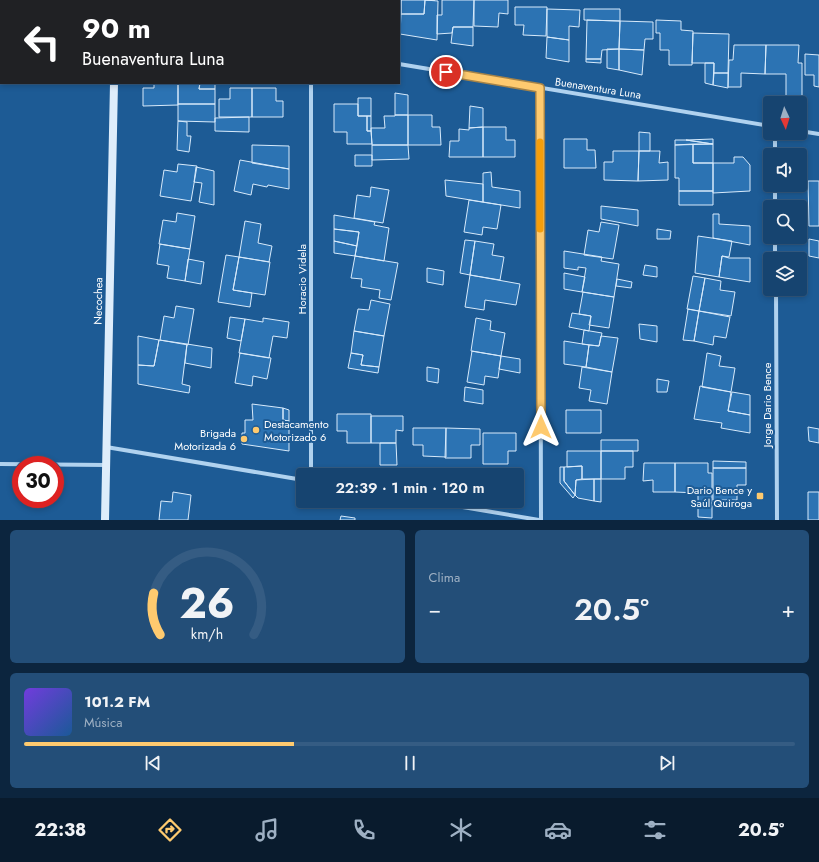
<!DOCTYPE html>
<html lang="es">
<meta charset="utf-8">
<style>
:root{--surface:#164470;--page:#234e78;--text:#f1f3f6;--muted:#9eb0c3;--line:#355c83;--accent:#feca6f}
body{margin:0;font-family:Jost,sans-serif;background:var(--page);color:var(--text);height:100vh;display:flex;flex-direction:column;font-size:15px;white-space:nowrap}
*{box-sizing:border-box;margin:0}
p{font-size:13px;color:var(--muted)}
.icon{flex:none;width:22px;height:22px;fill:none;stroke:currentColor;stroke-width:2;stroke-linecap:round;stroke-linejoin:round}
.map{position:relative;height:520px;overflow:hidden}
.details{display:flex;flex-direction:column;gap:10px;padding:10px;background:#0c253e;flex:1}
.details>*{flex:none}
.top-card{position:absolute;left:0px;top:0px;width:400px;height:84px;box-shadow:0 2px 6px #0003,0 0 0 1px var(--line);background:#202124;color:#fff;overflow:hidden}
.needle{width:26px;rotate:176deg}
.tools{position:absolute;left:763px;top:96px;display:grid;gap:8px}
.tools a{display:grid;place-items:center;width:44px;height:44px;border-radius:4px;background:var(--surface);box-shadow:0 2px 6px #0003,0 0 0 1px var(--line);font-size:20px}
.speed{position:absolute;left:12px;top:456px;display:flex;gap:8px;font-size:20px;font-weight:700;text-align:center}
.speed>*{display:grid;place-content:center;width:52px;height:52px;border-radius:50%;background:var(--surface);box-shadow:0 2px 6px #0003,0 0 0 1px var(--line);line-height:1}
.speed .limit{border:6px solid #d22;background:#fff;color:#111}
.pin{position:absolute;display:grid;place-items:center;width:34px;height:34px;color:#fff;margin:-17px;border:2px solid #fff;border-radius:50%;box-shadow:0 1px 4px #0007}
.me{position:absolute;width:44px;margin:-22px;rotate:0deg;stroke-linejoin:round;filter:drop-shadow(0 0 3px #0008)}
.turn{display:flex;align-items:center;gap:14px;height:84px;padding:0 16px;font-size:18px}
.turn .icon{width:52px;height:52px;stroke-width:2.5}
.turn b{display:block;font-size:28px;line-height:34px}
.big{font-size:30px;font-weight:600;line-height:1.1}
.details .tile{flex:1;display:flex;flex-direction:column;justify-content:center;gap:6px;min-width:0;padding:0 14px;border-radius:6px;background:var(--page)}
.details .dial{align-items:center;gap:0}
.dial svg{height:104px;overflow:visible;fill:none;stroke:var(--line);stroke-width:7;stroke-linecap:round;text-anchor:middle}
.dial text{fill:var(--text);stroke:none}
.song{display:flex;align-items:center;gap:12px}
.cover{width:48px;height:48px;border-radius:6px;background:linear-gradient(135deg,hsl(260 70% 55%),hsl(210 70% 35%))}
.played{height:4px;border-radius:2px;background:linear-gradient(90deg,var(--accent) 35%,var(--line) 35%)}
.keys{display:flex;justify-content:space-around;direction:ltr}
.heat{display:flex;justify-content:space-between;align-items:center;font-size:22px;direction:ltr}
.details .tiles{flex:1;display:grid;gap:10px;grid-template-columns:1fr 1fr}
.tile:last-child{grid-column:span 2}
.trip{position:absolute;left:296px;top:468px;width:228px;height:40px;border-radius:4px;background:var(--surface);box-shadow:0 2px 6px #0003,0 0 0 1px var(--line);font-weight:600;line-height:40px;text-align:center}
.menu{display:flex;height:64px;justify-content:space-around;align-items:center;background:#091b2d;color:var(--muted)}
.menu .icon{width:28px;height:28px}
.menu .selected{color:var(--accent)}
.menu b{font-size:18px;color:var(--text)}
.map>svg:first-child{display:block}
.building{fill:#2c73b3;stroke:#d7eafb}
.lines{fill:none;stroke-linecap:round;stroke-linejoin:round}
.street{stroke:#b0d2ef;stroke-width:4}
.secondary{stroke:#deedfb;stroke-width:8}
.route-casing{stroke:#a58348;stroke-width:10}
.route{stroke:#feca6f;stroke-width:7}
.slow{stroke:#f59e0b;stroke-width:7}
.poi-dot{fill:#feca6f;stroke:#1d5b95;stroke-width:1.5}
.labels{text-anchor:middle;stroke-width:4;stroke-linejoin:round;paint-order:stroke}
.street-label{font-size:11px;fill:#fff;stroke:#1d5b95}
.poi-label{font-size:11px;fill:#fff;stroke:#1d5b95;text-anchor:end}
</style>
<div class="map">
<svg width="819" height="520" viewBox="0 0 819 520">
<rect width="100%" height="100%" fill="#1d5b95"/>
<path class="building" d="M364 0H401V13H399V1H364Z
M401 0H435H425L424 14H401Z
M425 0 438 1 437 40 400 34 401 14H424Z
M442 0H474L473 27H453L452 33 437 34V15H442Z
M474 0H508V14L499 13 498 27 474 26Z
M515 7H547L546 36 523 35 524 25H515Z
M547 9 580 10 579 27 569 26V40L547 37Z
M584 9H620V21L584 20Z
M587 20 620 21 619 49 602 50 601 59H586Z
M656 20 681 21V30L693 31 692 65H669V50H660V33H656Z
M620 21 653 22V39H645L644 50 619 49Z
M453 27H473V46L451 43Z
M693 33 729 34 728 73H714V63H692Z
M547 37 569 40V62L546 58Z
M734 45H766L765 74 741 73V87H728L729 60H733Z
M766 45H799L798 63H802V99L786 97V74H765Z
M607 49H619V70L607 68Z
M619 49 644 50 642 75 619 70Z
M805 54 819 55V87L814 86V75H805Z
M586 59H601V63L586 62Z
M705 63H714L713 85 705 83Z
M714 73H728V88L713 85Z
M154 83H178V105L143 106V88H154Z
M178 83H200L199 89H215V104H178Z
M200 83H215V89H199Z
M230 88H252V117H219V99H230Z
M252 88H276V101H283V117H252Z
M395 93 408 95V115H395Z
M358 98H371V116H358Z
M178 104H215V122L178 121Z
M334 104H358V116H367V131H371L372 144H347V132H334Z
M470 106 483 108V127L469 128Z
M395 115H408V145H372L371 128H385L384 116H395Z
M408 115H432V127H440L441 145H408Z
M367 116H371V131H367Z
M249 117V132L215 131V118Z
M178 121 187 122V136H191L189 152 177 150Z
M483 127H506V140H515V157H483Z
M483 127V157H449L450 141H459V129L469 130V128Z
M639 132 650 133V151H639Z
M564 139H587V150H595L596 168H564Z
M713 139V144L686 140Z
M675 140H686L713 144 675 145Z
M693 144H713V163H693Z
M693 144V163H713V191H679V178H675V145Z
M252 145 289 146V169L252 163Z
M372 145H408L409 159 372 160Z
M613 151H639L638 181 604 180V162H613Z
M639 151H660L659 163 668 162V180L638 181Z
M355 155H372V166H355Z
M734 157H743L750 165V191L713 193V163H734Z
M240 160 289 169V189L268 185 267 187 253 184 251 195 234 191Z
M178 164 197 166 191 201 160 196 164 170 177 172Z
M196 167 214 171V205L199 202 202 183 194 182Z
M491 172 492 187 520 191V208L483 202V173Z
M445 180 483 184V202L446 196Z
M808 181H819V226H809Z
M371 187 389 190 383 223 354 218 357 195 370 197Z
M679 191H713V205H679Z
M469 200 501 205 497 229 483 227 482 235 464 232Z
M601 206 638 210V226L601 219Z
M177 213 195 216 190 249 159 244 163 220 176 222Z
M713 214H719V224L750 226V245L713 238Z
M334 215 375 222 374 225 389 228 384 261 355 256 359 232 334 229Z
M245 221 261 224 258 243 272 246 269 262 239 257Z
M601 222 619 225 613 259 584 255 588 230 599 232Z
M334 229 359 232 357 246 334 241Z
M657 229 671 231 670 239H657Z
M698 236 732 241 729 257 722 256 719 277 695 273Z
M809 239 819 241V258L809 256Z
M465 240 475 241 470 275 460 273Z
M334 241 357 246 355 256 334 253Z
M475 241 494 244 492 255 504 257 500 280 470 275Z
M160 244 190 249 185 281 167 278 169 266 157 264Z
M564 251 602 257 601 261 619 264 614 297 582 292 586 268 578 267V270L564 268Z
M226 255 239 257 233 290 252 293 250 307 218 302Z
M355 256 398 263 391 300 379 298 380 290 361 287 362 279 351 278Z
M722 256 729 258H750V282L719 277Z
M239 257 270 262 265 295 233 290Z
M188 259 204 262 201 284 185 281Z
M645 265 657 267V277L643 275Z
M427 268 444 271 443 285 427 282Z
M564 273 585 277 582 292 564 289Z
M470 275 520 284 516 305 485 300 484 310 465 307Z
M693 276 705 278 699 311 687 309Z
M705 278 721 281 720 290 735 292 731 316 699 311Z
M617 279 632 282 631 288 616 286Z
M583 292 614 297 609 328 589 325 591 316 579 314Z
M371 300 390 304 384 336 354 331 358 309 369 310Z
M176 306 194 309 188 345 160 340 164 316 174 318Z
M688 309 699 311 694 341 683 340Z
M699 311 730 317 726 338 714 336 713 345 694 341Z
M572 313 591 316 589 331 569 327Z
M230 317 245 319 241 341 227 338Z
M263 318 289 322 287 338 273 336 269 358 239 353 245 319 263 322Z
M476 318 491 321 490 330 505 333 501 356 471 351Z
M639 324 657 326V342L640 339Z
M584 330 602 333 599 346 582 344Z
M354 331 384 336 379 367 361 365 363 355 351 353Z
M138 336 159 340 154 366 138 365Z
M601 336 618 338 612 372 586 367 589 345 599 346Z
M159 340 187 344 182 384 190 386 189 393 138 384V365L154 366Z
M564 341 589 345 586 367 564 364Z
M187 344 212 348 211 368 185 363Z
M472 351 501 356 498 378 485 376 484 385 467 382Z
M240 353 271 358 267 379 253 376 252 386 235 383Z
M351 353 363 355 361 365 379 367 378 373 348 368Z
M707 353 721 356 719 366 735 368 731 392 702 387Z
M501 356 520 359V373L499 369Z
M427 367 439 369 438 383 427 381Z
M582 367 612 372 607 404 589 401 591 390 579 388Z
M657 379 669 381 667 392H657Z
M700 386 731 392 728 411 750 415V433L721 428 722 423 694 419Z
M465 387 483 390V404L464 401Z
M732 392 750 395V415L728 411Z
M252 404 283 408V420L289 421V451L242 444V433H245V420H253Z
M283 408 289 410V421L283 420Z
M566 410H601V433H566Z
M337 414H371V443H347V431H337Z
M371 416H403V431L396 430V443H371Z
M808 427 819 429V443L809 441Z
M413 428H446V457L423 456V445H413Z
M446 428 480 429V445H471V458H445Z
M483 433H516V451H508V464H483Z
M601 440H638V451H601Z
M380 443H396L397 465H380Z
M567 451H601V479H582V466L567 467Z
M601 451H633V467H625V479H601Z
M713 461 746 462V468H713Z
M644 463H675V492H653V480L643 481Z
M675 463H708V473H712V503H698V493L675 492Z
M582 466V479L576 480 575 495 564 481V467Z
M560 467H564V481L575 495 573 498 560 483Z
M713 468H746V485H737V500H713Z
M594 479H601V502L594 501Z
M594 479V501L578 498 575 495 576 480Z
M173 492 191 495 188 520H159L161 501 172 502Z
M808 492H819V520H808Z
M698 503H712V518L698 517Z
M341 516 355 518V520H340Z"/>
<g class="lines">
<path class="street" d="M399 64 770 126
M540 88 541 520
M800 131 819 134
M775 133V155
M775 185V207
M775 237V259
M776 289 777 520
M106 447 303 480
M0 464 106 465
M311 475V83
M427 501 539 520"/>
<path class="secondary" d="M116 1V0
M105 520 114 83"/>
</g>
<g class="lines">
<g class="route-casing">
<path id="route" d="M446 72 540 88 541 427"/>
</g>
<use href="#route" class="route"/>
<path class="slow" d="M540 142V229"/>
</g>
<g class="poi-dot">
<circle cx="256" cy="430" r="4"/>
<circle cx="244" cy="439" r="4"/>
<rect x="756" y="492" width="8" height="8" rx="2"/>
</g>
<g class="labels">
<g class="street-label">
<text transform="translate(598 88) rotate(9)" y="4">Buenaventura Luna</text>
<text transform="translate(302 279) rotate(-90)" y="4">Horacio Videla</text>
<text transform="translate(98 301) rotate(-89)" y="4">Necochea</text>
<text transform="translate(767 405) rotate(-90)" y="4">Jorge Dario Bence</text>
</g>
<g class="poi-label">
<text x="264" y="428" text-anchor="start">Destacamento<tspan x="264" dy="13">Motorizado 6</tspan></text>
<text x="236" y="437">Brigada<tspan x="236" dy="13">Motorizada 6</tspan></text>
<text x="752" y="494">Dario Bence y<tspan x="752" dy="13">Saúl Quiroga</tspan></text>
</g>
</g>
</svg>
<div class="tools">
<a><svg class="needle" viewBox="-14 -14 28 28"><path d="M0-13l5 13h-10z" fill="#e53935"/><path d="M0 13l5-13h-10z" fill="#9eb0c3"/></svg></a>
<a><svg class="icon" aria-label="sound" viewBox="0 0 24 24"><path d="M4 9h4l5-4v14l-5-4H4zM17 9q2 3 0 6"/></svg></a>
<a><svg class="icon" aria-label="search" viewBox="0 0 24 24"><circle cx="10" cy="10" r="6"/><path d="M15 15l6 6"/></svg></a>
<a><svg class="icon" aria-label="layers" viewBox="0 0 24 24"><path d="M12 4l9 5-9 5-9-5zM3 14l9 5 9-5"/></svg></a>
</div>
<div class="speed"><div class="limit">30</div></div>
<div class="pin" style="left:446px;top:72px;background:#d93025"><svg class="icon" aria-label="arrive" viewBox="0 0 24 24"><path d="M6 21V4h12l-3 4 3 4H6"/></svg></div>
<svg class="me" style="left:541px;top:427px" viewBox="-20 -20 40 40"><path d="M0-17L14 15 0 8-14 15z" fill="#feca6f" stroke="#fff" stroke-width="4"/></svg>
<div class="trip">22:39 · 1 min · 120 m</div>
<div class="top-card">
<div class="turn"><svg class="icon" aria-label="left" viewBox="0 0 24 24"><path d="M17 20v-9H6M10 6l-5 5 5 5"/></svg><div><b>90 m</b>Buenaventura Luna</div></div>
</div>
</div>
<section class="details">
<div class="tiles">
<div class="tile dial"><svg viewBox="0 0 100 80">
<path d="M14 69A42 42 0 1 1 86 69"/>
<path d="M14 69A42 42 0 0 1 9 37" stroke="#feca6f"/>
<text x="50" y="56" font-size="32" font-weight="700">26</text>
<text x="50" y="72" font-size="11">km/h</text>
</svg></div>
<div class="tile"><p>Clima</p>
<div class="heat"><a>−</a><b class="big">20.5°</b><a>+</a></div>
</div>
<div class="tile">
<div class="song"><i class="cover"></i><div><b>101.2 FM</b><p>Música</p></div></div>
<div class="played"></div>
<div class="keys"><svg class="icon" aria-label="previous" viewBox="0 0 24 24"><path d="M18 5L8 12l10 7zM5 5v14"/></svg><svg class="icon" aria-label="pause" viewBox="0 0 24 24"><path d="M8 5v14M16 5v14"/></svg><svg class="icon" aria-label="next" viewBox="0 0 24 24"><path d="M6 5l10 7-10 7zM19 5v14"/></svg></div>
</div>
</div>
</section>
<nav class="menu">
<b>22:38</b>
<svg class="icon selected" aria-label="directions" viewBox="0 0 24 24"><path d="M12 3l9 9-9 9-9-9zM9 14v-3h6M13 9l2 2-2 2"/></svg>
<svg class="icon" aria-label="music" viewBox="0 0 24 24"><path d="M9 18V5l10-2v13"/><circle cx="6" cy="18" r="3"/><circle cx="16" cy="16" r="3"/></svg>
<svg class="icon" aria-label="phone" viewBox="0 0 24 24"><path d="M5 4h4l2 5-3 2q2 4 5 5l2-3 5 2v4C11 20 4 13 5 4z"/></svg>
<svg class="icon" aria-label="climate" viewBox="0 0 24 24"><path d="M12 3v18M4 7l16 10M4 17L20 7"/></svg>
<svg class="icon" aria-label="car" viewBox="0 0 24 24"><path d="M5 17H2v-5l4-1 3-4h7l3 4 3 1v5h-3M9 17h6M6 11h13"/><circle cx="7" cy="17" r="2"/><circle cx="17" cy="17" r="2"/></svg>
<svg class="icon" aria-label="filters" viewBox="0 0 24 24"><path d="M4 7h16M4 17h16"/><circle cx="9" cy="7" r="2"/><circle cx="15" cy="17" r="2"/></svg>
<b>20.5°</b>
</nav>
